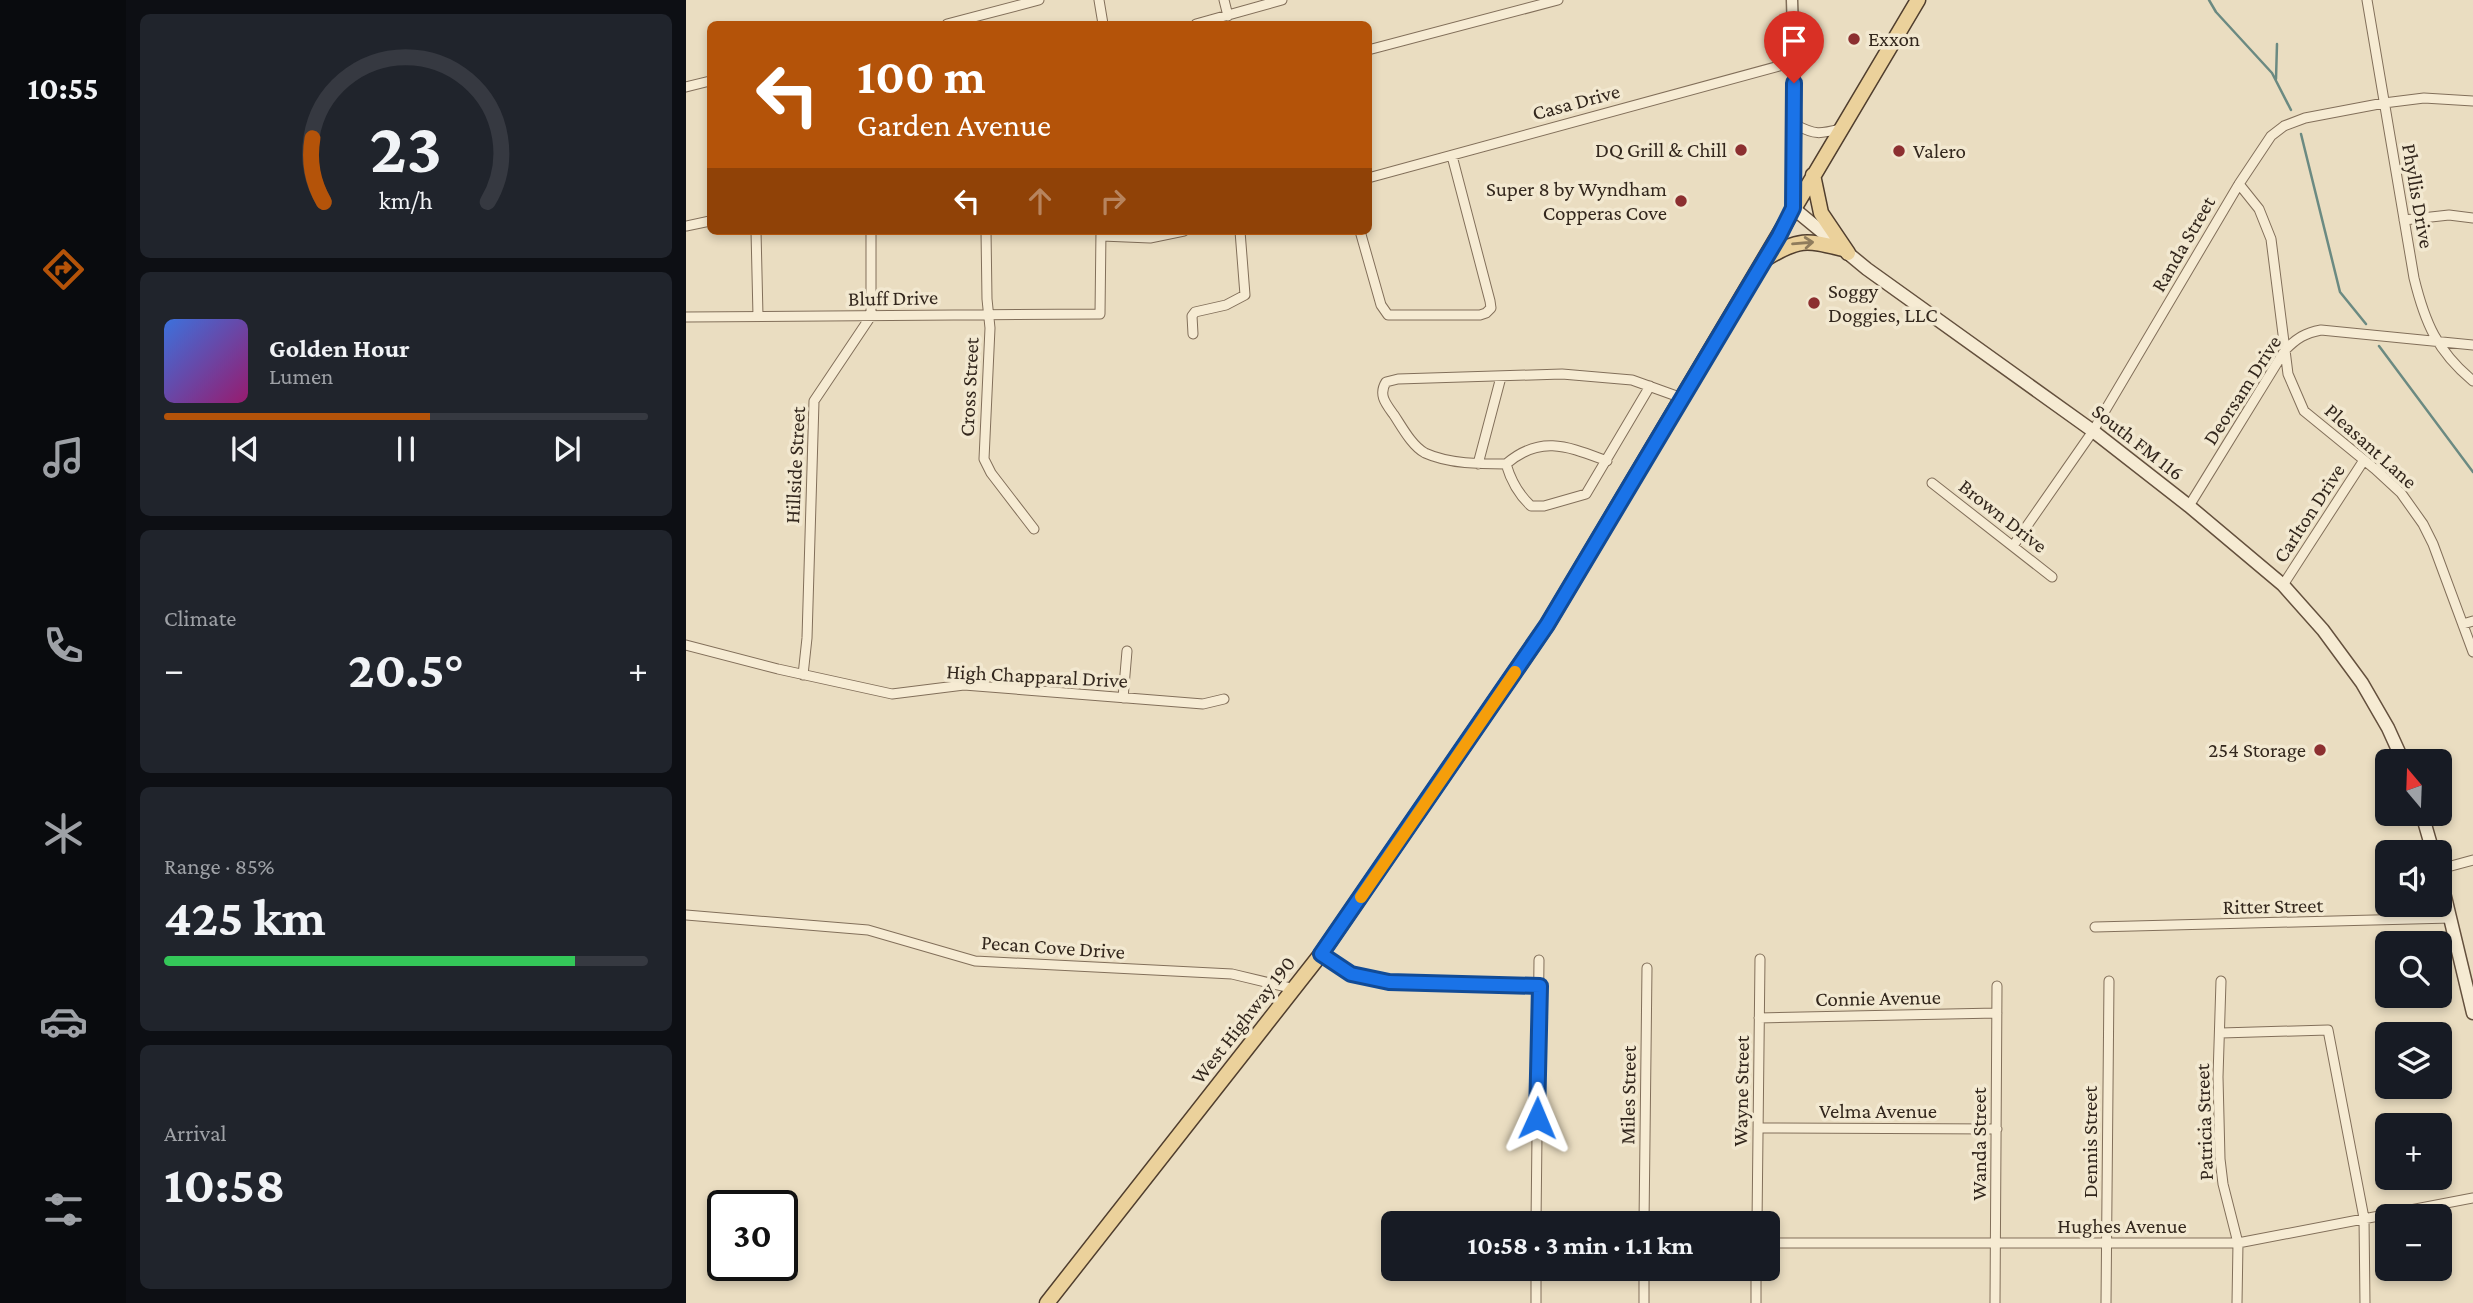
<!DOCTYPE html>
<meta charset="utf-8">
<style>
:root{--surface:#171b24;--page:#20242c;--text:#f1f3f6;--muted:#9ea1a6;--line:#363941;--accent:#b45309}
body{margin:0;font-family:"Crimson Pro",serif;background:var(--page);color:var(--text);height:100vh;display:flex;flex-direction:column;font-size:26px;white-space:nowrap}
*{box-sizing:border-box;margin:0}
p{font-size:23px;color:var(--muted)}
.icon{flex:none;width:38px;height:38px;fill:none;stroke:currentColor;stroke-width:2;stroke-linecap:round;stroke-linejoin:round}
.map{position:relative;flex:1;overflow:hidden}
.side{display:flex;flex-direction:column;gap:14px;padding:14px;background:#0d0f14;width:560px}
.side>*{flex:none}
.top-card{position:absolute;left:21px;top:21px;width:665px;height:214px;border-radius:10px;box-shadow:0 4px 10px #0003;background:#b45309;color:#fff;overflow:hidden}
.needle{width:46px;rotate:341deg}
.fabs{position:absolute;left:1689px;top:749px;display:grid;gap:14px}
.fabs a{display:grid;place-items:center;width:77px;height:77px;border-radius:10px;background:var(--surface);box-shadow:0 4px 10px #0003;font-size:35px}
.speed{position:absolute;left:21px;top:1190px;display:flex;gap:14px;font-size:35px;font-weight:700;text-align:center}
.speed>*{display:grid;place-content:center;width:91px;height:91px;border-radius:50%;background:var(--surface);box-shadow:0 4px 10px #0003;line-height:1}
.speed .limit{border:4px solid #111;border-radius:10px;background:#fff;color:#111}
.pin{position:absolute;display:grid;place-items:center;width:60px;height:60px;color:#fff;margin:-72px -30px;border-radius:50% 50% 50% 0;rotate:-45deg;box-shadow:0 0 7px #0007}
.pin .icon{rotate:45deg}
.me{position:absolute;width:77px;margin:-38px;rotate:1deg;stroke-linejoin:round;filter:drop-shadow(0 0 5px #0008)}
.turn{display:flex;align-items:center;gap:24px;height:147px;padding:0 35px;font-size:32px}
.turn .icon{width:91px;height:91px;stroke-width:2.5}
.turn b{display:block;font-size:49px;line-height:60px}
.lanes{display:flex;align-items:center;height:66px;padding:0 35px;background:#0003;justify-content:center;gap:35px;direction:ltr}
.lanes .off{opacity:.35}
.big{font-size:52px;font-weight:700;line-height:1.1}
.side .tile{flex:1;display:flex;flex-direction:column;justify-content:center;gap:10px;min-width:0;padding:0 24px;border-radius:10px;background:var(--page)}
.side .dial{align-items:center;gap:0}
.dial svg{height:182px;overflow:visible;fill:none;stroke:var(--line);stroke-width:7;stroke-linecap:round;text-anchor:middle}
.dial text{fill:var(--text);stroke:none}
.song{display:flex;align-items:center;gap:21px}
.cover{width:84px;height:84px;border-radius:10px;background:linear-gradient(135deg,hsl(220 70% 55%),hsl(320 70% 35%))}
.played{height:7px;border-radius:4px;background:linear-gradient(90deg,var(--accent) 55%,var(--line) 55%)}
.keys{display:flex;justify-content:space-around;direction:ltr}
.heat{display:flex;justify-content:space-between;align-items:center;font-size:38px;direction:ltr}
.charge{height:10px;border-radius:5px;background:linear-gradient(90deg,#34c759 85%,var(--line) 0)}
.trip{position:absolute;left:695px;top:1211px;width:399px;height:70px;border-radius:10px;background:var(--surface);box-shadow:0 4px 10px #0003;font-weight:700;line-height:70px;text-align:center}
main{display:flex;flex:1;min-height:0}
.dock{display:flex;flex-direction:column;width:126px;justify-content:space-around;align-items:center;background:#090b0e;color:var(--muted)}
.dock .icon{width:49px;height:49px}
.dock .current{color:var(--accent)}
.dock b{font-size:32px;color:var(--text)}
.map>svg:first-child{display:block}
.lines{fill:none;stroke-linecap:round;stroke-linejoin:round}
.stream{stroke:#6b8a82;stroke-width:2.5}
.minor-casing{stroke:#826f5a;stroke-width:11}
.tertiary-casing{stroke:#826f5a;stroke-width:13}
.secondary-casing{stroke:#64503d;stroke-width:15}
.primary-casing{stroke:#503e2e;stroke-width:17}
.minor{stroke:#f6ebd3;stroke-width:9}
.tertiary{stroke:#f6ebd3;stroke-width:10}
.secondary{stroke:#f6ebd3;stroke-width:12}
.primary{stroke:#ebd19b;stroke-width:14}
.oneway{stroke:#8f7c5c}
.route-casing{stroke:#114b97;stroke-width:18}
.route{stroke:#1a73e8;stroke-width:12}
.slow{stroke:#f59e0b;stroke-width:12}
.poi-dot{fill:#8c2f30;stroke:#f2e8d0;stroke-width:2.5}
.labels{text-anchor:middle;stroke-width:7;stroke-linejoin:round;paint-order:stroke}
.poi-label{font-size:21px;fill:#33271d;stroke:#f2e8d0;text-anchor:start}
.street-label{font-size:21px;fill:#33271d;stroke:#f2e8d0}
</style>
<main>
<nav class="dock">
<b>10:55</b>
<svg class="icon current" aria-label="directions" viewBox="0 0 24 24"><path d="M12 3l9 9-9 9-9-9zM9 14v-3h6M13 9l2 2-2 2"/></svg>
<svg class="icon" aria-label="music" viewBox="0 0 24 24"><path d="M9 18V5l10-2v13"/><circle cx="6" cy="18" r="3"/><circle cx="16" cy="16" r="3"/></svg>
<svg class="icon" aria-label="phone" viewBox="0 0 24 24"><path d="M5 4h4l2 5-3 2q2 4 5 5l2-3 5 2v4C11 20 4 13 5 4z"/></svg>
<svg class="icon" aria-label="climate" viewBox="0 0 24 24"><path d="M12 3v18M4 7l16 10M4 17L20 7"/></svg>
<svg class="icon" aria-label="car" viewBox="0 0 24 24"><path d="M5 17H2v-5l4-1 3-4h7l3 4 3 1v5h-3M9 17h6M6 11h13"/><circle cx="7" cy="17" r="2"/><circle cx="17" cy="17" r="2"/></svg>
<svg class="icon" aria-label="filters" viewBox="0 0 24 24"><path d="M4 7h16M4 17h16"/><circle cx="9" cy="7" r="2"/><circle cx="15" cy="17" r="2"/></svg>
</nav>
<section class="side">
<div class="tile dial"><svg viewBox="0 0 100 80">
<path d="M14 69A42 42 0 1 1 86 69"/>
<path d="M14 69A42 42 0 0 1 9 41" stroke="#b45309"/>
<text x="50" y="56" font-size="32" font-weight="700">23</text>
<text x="50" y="72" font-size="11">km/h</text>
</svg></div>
<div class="tile">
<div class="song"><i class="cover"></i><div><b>Golden Hour</b><p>Lumen</p></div></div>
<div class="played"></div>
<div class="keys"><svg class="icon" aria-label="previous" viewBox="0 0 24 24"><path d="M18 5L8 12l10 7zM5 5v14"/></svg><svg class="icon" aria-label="pause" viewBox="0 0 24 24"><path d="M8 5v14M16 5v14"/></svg><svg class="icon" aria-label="next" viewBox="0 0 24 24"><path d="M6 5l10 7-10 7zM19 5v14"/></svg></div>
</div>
<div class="tile"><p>Climate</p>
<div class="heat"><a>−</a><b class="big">20.5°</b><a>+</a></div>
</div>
<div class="tile"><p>Range · 85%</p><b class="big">425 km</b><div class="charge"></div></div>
<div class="tile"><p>Arrival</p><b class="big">10:58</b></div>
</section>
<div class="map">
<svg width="1787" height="1303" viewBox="0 0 1787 1303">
<rect width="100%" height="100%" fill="#eaddc1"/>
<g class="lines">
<path class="stream" d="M1523 0 1530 12 1586 73 1605 110
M1590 79 1591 44
M1615 134 1654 292 1680 324
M1693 346 1787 472"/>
<g class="minor-casing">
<path id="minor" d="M413 0 417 24
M538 0 542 16
M1681 0 1728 278C1739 323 1751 351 1787 381
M261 24 353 0
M510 24 596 0
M682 50 872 0
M0 87 24 81
M1110 125C1129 135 1134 134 1154 129
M682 178 1108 62
M1553 184 1573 209 1585 239 1602 374 1618 411 1689 469 1715 493 1737 524 1747 544 1787 652
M1718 220 1763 215 1787 218
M0 226 24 221
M70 231 72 316
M300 231 301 299 304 328 298 459 305 473 348 529
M674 231 695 305 702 315H794L800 313 805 308 804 301 766 156
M416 236 464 238 498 231
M0 317 414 314 415 231
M507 334 506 316 509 312 540 305 559 295 554 231
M921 461C883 447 855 434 820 464 795 464 763 464 739 453 726 446 716 427 708 415 700 404 692 395 700 382L712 379 876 374 946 380 996 398
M792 464 815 377
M820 464C825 481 832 494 845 506H858L900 494 964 386
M1246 483 1366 577
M1503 506 1599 350C1611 338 1619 333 1635 330L1787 345
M1327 546 1407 431 1553 184 1585 136 1598 126 1619 118 1698 103 1738 98 1787 101
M1597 585 1678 460
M1777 624 1787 621
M0 645 92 669 206 694 278 685 517 704 538 699
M117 675 121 638 128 401 185 316V231
M437 698 441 651
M1754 869 1787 860
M0 915 182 930 289 961 546 974 609 989
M1409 927 1765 918
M635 954 665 974 703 982 854 986
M1535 981 1532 1077 1534 1159 1537 1184 1552 1243 1551 1303
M1073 1018 1311 1013
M1535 1033 1642 1030 1678 1218 1679 1303
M1072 1128 1311 1129
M850 1223 853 960
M958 1223 961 968
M1071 1223 1074 959
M1082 1243H1552L1787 1198
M850 1269V1303
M958 1269V1303
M1070 1303V1269
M1309 1303 1311 986
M1420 1303 1423 981"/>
</g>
<g class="tertiary-casing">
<path id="tertiary" d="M1106 0 1110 125 1107 208"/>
</g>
<g class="secondary-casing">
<path id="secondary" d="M1107 208 1181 269 1407 431 1503 506 1597 585 1637 630 1676 683 1702 728 1717 761
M1736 814 1747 852
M1754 876 1787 1013"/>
</g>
<g class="primary-casing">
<path id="primary" d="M1127 175 1135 213 1162 253
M1081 258C1114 238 1120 240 1157 249
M361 1303 635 954 861 625 1232 0"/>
</g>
<use href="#minor" class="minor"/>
<use href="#tertiary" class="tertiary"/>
<use href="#secondary" class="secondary"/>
<use href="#primary" class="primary"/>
</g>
<defs><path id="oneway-shaft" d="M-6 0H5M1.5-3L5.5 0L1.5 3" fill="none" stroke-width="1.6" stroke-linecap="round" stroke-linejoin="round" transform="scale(1.75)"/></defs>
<use class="oneway" href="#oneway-shaft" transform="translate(1117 243) rotate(-5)"/>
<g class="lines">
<g class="route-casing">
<path id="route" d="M851 1118 854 986 703 982 665 974 635 954 861 625 1093 236 1107 208 1108 83"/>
</g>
<use href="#route" class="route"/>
<path class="slow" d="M675 897 829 672"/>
</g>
<g class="poi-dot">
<circle cx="1168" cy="39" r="7"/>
<circle cx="1055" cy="150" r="7"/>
<circle cx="1213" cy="151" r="7"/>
<circle cx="995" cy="201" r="7"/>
<circle cx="1128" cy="303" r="7"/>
<circle cx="1634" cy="750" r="7"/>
</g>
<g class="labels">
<g class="poi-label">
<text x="1182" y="46">Exxon</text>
<text x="1041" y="157" text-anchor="end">DQ Grill &amp; Chill</text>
<text x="1227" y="158">Valero</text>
<text x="981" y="196" text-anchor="end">Super 8 by Wyndham<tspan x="981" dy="24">Copperas Cove</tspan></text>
<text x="1142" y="298">Soggy<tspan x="1142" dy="24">Doggies, LLC</tspan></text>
<text x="1620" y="757" text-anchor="end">254 Storage</text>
</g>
<g class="street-label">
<text transform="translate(890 102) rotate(-15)" y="7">Casa Drive</text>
<text transform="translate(1732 196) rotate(80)" y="7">Phyllis Drive</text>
<text transform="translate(1497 244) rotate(-60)" y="7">Randa Street</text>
<text transform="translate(207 298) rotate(-1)" y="7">Bluff Drive</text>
<text transform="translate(283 387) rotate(-87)" y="7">Cross Street</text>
<text transform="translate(1556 390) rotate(-57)" y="7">Deorsam Drive</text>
<text transform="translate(1452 442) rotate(38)" y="7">South FM 116</text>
<text transform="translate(1685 446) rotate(42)" y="7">Pleasant Lane</text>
<text transform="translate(109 465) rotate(-87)" y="7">Hillside Street</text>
<text transform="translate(1623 513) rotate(-57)" y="7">Carlton Drive</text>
<text transform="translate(1317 516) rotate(38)" y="7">Brown Drive</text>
<text transform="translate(351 676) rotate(3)" y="7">High Chapparal Drive</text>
<text transform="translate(1587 906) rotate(-1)" y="7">Ritter Street</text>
<text transform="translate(367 947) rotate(4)" y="7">Pecan Cove Drive</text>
<text transform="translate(1192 998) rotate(-1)" y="7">Connie Avenue</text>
<text transform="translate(557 1020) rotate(-52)" y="7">West Highway 190</text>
<text transform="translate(1055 1091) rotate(-89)" y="7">Wayne Street</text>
<text transform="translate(942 1095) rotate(-89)" y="7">Miles Street</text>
<text x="1192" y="1118">Velma Avenue</text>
<text transform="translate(1518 1122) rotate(-92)" y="7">Patricia Street</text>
<text transform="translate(1404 1142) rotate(-90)" y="7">Dennis Street</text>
<text transform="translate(1293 1144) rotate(-90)" y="7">Wanda Street</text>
<text x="1436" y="1233">Hughes Avenue</text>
</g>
</g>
</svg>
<div class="fabs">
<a><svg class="needle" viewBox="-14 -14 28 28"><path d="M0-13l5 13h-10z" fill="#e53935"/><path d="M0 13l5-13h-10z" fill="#9ea1a6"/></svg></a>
<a><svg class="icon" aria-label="sound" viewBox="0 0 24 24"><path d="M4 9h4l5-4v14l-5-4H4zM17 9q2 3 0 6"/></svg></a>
<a><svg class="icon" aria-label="search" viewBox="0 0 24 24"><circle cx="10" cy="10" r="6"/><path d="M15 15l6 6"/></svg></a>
<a><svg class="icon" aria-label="layers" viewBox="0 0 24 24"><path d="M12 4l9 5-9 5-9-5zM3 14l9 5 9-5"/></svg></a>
<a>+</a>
<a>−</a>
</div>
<div class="speed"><div class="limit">30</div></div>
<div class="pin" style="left:1108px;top:83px;background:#d93025"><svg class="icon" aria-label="arrive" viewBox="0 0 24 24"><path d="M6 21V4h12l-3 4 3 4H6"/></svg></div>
<svg class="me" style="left:851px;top:1118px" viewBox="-20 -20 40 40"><path d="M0-17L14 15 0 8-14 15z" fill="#1a73e8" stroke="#fff" stroke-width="4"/></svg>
<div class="trip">10:58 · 3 min · 1.1 km</div>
<div class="top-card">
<div class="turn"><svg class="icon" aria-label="left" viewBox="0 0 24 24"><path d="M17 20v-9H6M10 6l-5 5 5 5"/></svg><div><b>100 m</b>Garden Avenue</div></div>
<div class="lanes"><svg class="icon" aria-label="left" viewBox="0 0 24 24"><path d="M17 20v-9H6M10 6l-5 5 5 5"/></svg><svg class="icon off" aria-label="ahead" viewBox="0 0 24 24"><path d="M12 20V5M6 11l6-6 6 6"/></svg><svg class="icon off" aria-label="right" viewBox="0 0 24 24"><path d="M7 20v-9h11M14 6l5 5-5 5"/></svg></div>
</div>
</div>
</main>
